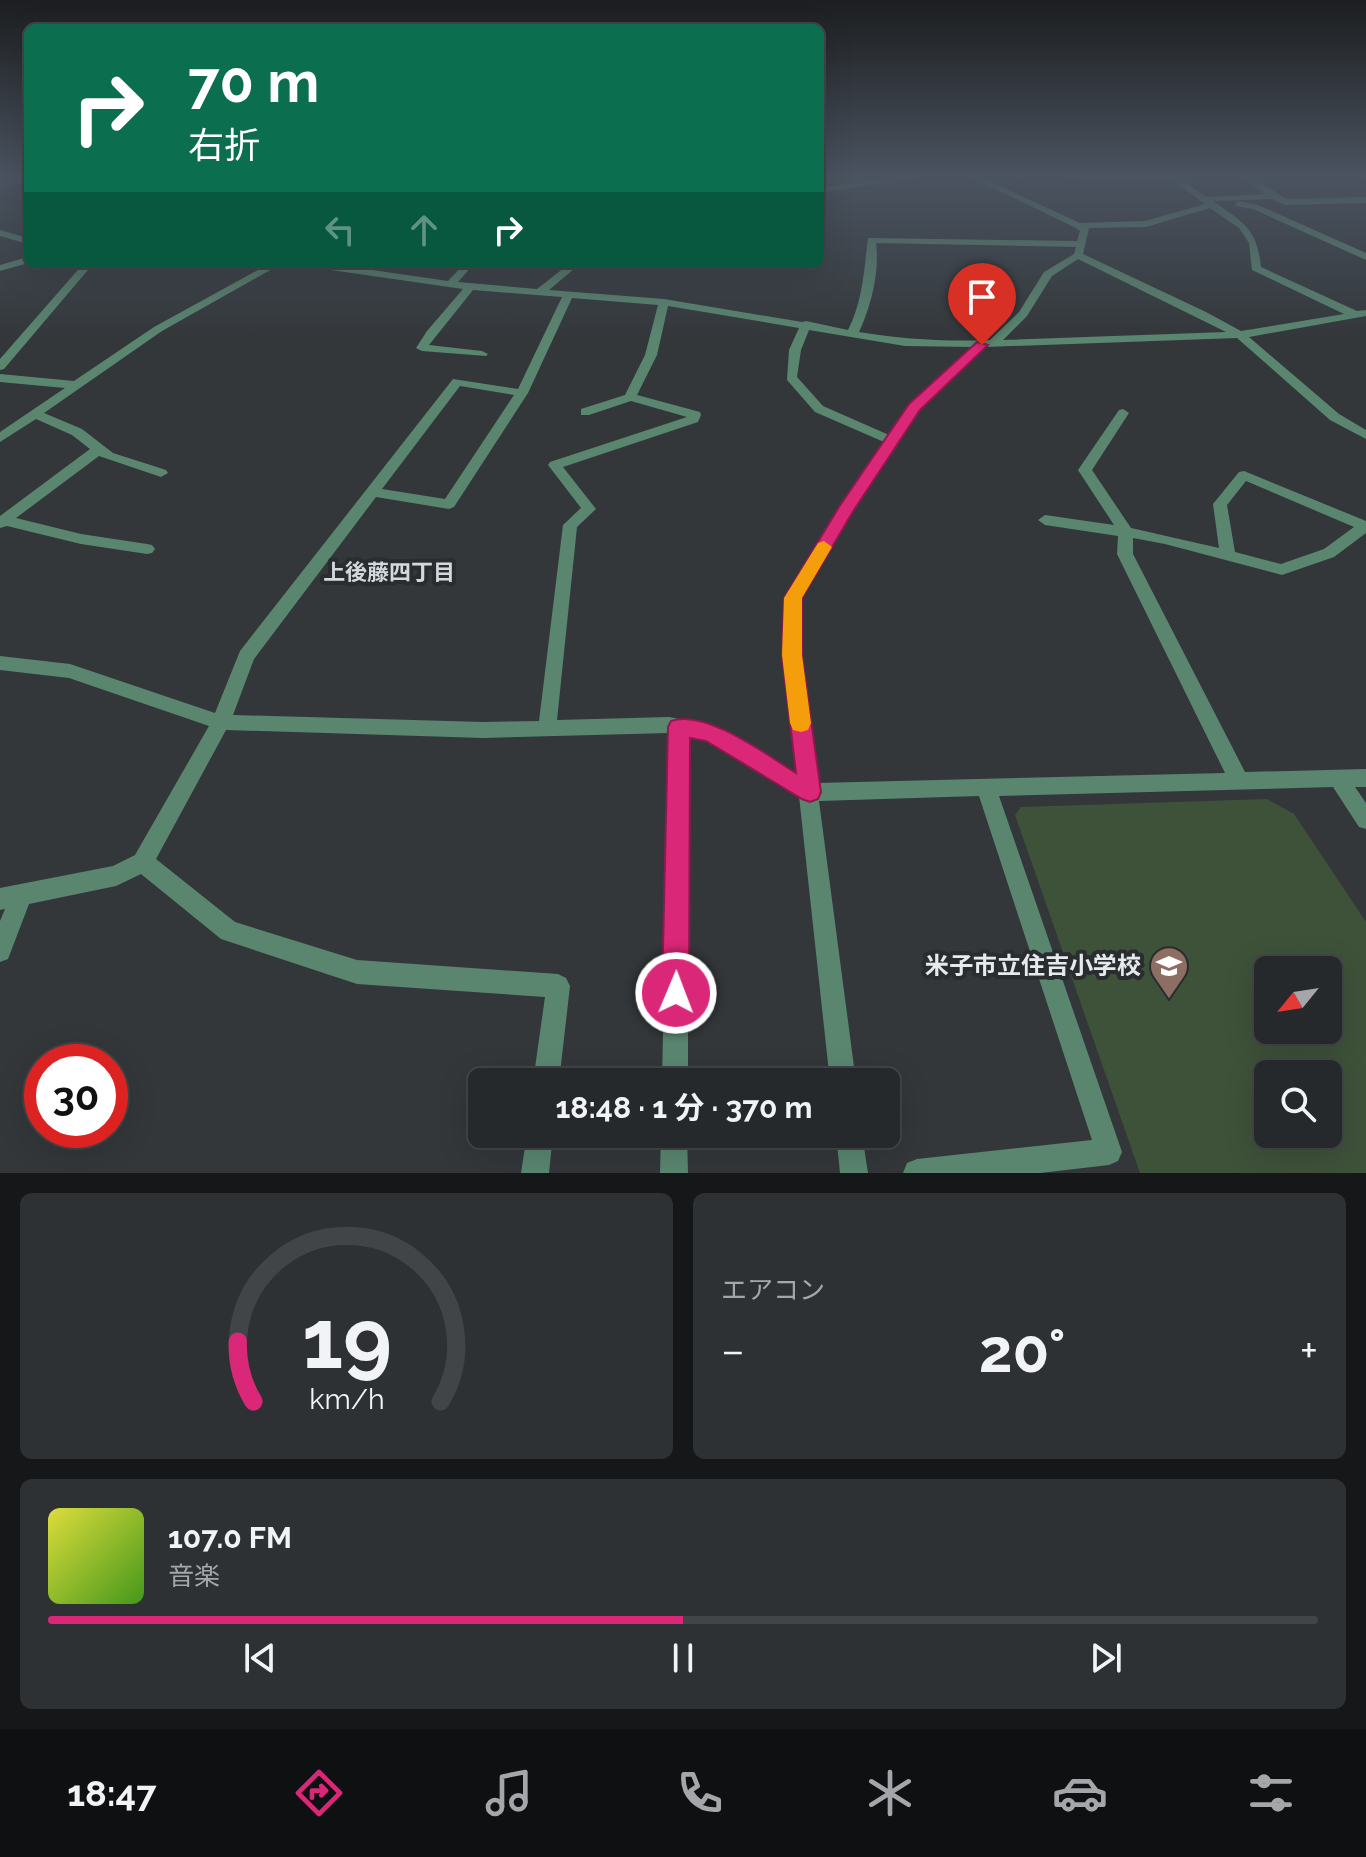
<!DOCTYPE html>
<html lang="ja">
<meta charset="utf-8">
<style>
:root{--surface:#26292c;--page:#2e3134;--text:#f1f3f6;--muted:#a4a6a9;--line:#424548;--accent:#db2777}
body{margin:0;font-family:Raleway,"Noto Sans JP",sans-serif;background:var(--page);color:var(--text);height:100vh;display:flex;flex-direction:column;font-size:30px;white-space:nowrap}
*{box-sizing:border-box;margin:0}
p{font-size:26px;color:var(--muted)}
.icon{flex:none;width:44px;height:44px;fill:none;stroke:currentColor;stroke-width:2;stroke-linecap:round;stroke-linejoin:round}
.map{position:relative;height:1173px;overflow:hidden}
.details{display:flex;flex-direction:column;gap:20px;padding:20px;background:#151718;flex:1}
.details>*{flex:none}
.guide{position:absolute;left:24px;top:24px;width:800px;height:244px;border-radius:12px;box-shadow:0 8px 32px #0002,0 0 0 2px var(--line);background:#0b6e4f;color:#fff;overflow:hidden}
.needle{width:52px;rotate:240deg}
.controls{position:absolute;left:1254px;top:956px;display:grid;gap:16px}
.controls a{display:grid;place-items:center;width:88px;height:88px;border-radius:12px;background:var(--surface);box-shadow:0 8px 32px #0002,0 0 0 2px var(--line);font-size:40px}
.speed{position:absolute;left:24px;top:1044px;display:flex;gap:16px;font-size:40px;font-weight:700;text-align:center}
.speed>*{display:grid;place-content:center;width:104px;height:104px;border-radius:50%;background:var(--surface);box-shadow:0 8px 32px #0002,0 0 0 2px var(--line);line-height:1}
.speed .limit{border:12px solid #d22;background:#fff;color:#111}
.pin{position:absolute;display:grid;place-items:center;width:68px;height:68px;color:#fff;margin:-82px -34px;border-radius:50% 50% 50% 0;rotate:-45deg;box-shadow:0 0 8px #0007}
.pin .icon{rotate:45deg}
.me{position:absolute;width:88px;margin:-44px;rotate:1deg;stroke-linejoin:round;filter:drop-shadow(0 0 6px #0008)}
.turn{display:flex;align-items:center;gap:28px;height:168px;padding:0 32px;font-size:36px}
.turn .icon{width:104px;height:104px;stroke-width:2.5}
.turn b{display:block;font-size:56px;line-height:68px}
.lanes{display:flex;align-items:center;height:76px;padding:0 32px;background:#0003;justify-content:center;gap:40px;direction:ltr}
.lanes .off{opacity:.35}
.big{font-size:60px;font-weight:700;line-height:1.1}
.details .card{flex:1;display:flex;flex-direction:column;justify-content:center;gap:12px;min-width:0;padding:0 28px;border-radius:12px;background:var(--page)}
.details .dial{align-items:center;gap:0}
.dial svg{height:208px;overflow:visible;fill:none;stroke:var(--line);stroke-width:7;stroke-linecap:round;text-anchor:middle}
.dial text{fill:var(--text);stroke:none}
.song{display:flex;align-items:center;gap:24px}
.cover{width:96px;height:96px;border-radius:12px;background:linear-gradient(135deg,hsl(60 70% 55%),hsl(100 70% 35%))}
.played{height:8px;border-radius:4px;background:linear-gradient(90deg,var(--accent) 50%,var(--line) 50%)}
.keys{display:flex;justify-content:space-around;direction:ltr}
.heat{display:flex;justify-content:space-between;align-items:center;font-size:44px;direction:ltr}
.details .tiles{flex:1;display:grid;gap:20px;grid-template-columns:1fr 1fr}
.card:last-child{grid-column:span 2}
.trip{position:absolute;left:468px;top:1068px;width:432px;height:80px;border-radius:12px;background:var(--surface);box-shadow:0 8px 32px #0002,0 0 0 2px var(--line);font-weight:700;line-height:80px;text-align:center}
.tab-bar{display:flex;height:128px;justify-content:space-around;align-items:center;background:#0f1012;color:var(--muted)}
.tab-bar .icon{width:56px;height:56px}
.tab-bar .selected{color:var(--accent)}
.tab-bar b{font-size:36px;color:var(--text)}
.map>svg:first-child{display:block}
.green{fill:#3e5139;fill-rule:evenodd}
.lines{fill:none;stroke-linecap:round;stroke-linejoin:round}
.street{fill:#5a8670;fill-rule:evenodd}
.route{fill:#db2777;stroke:#8e194d;stroke-width:2}
.slow{fill:#f59e0b}
.labels{text-anchor:middle;stroke-width:8;stroke-linejoin:round;paint-order:stroke}
.neighbourhood-label{font-size:22px;font-weight:bold;fill:#d3d8dc;stroke:#292d30}
.near-poi-label{font-size:24px;font-weight:bold;fill:#e7eaec;stroke:#292d30;text-anchor:end}
</style>
<div class="map">
<svg width="1366" height="1173" viewBox="0 0 1366 1173">
<rect width="100%" height="100%" fill="#33373a"/>
<path class="green" d="M820 175H910L820 187Z
M1267 799 1294 814 1366 922V1173H1140L1015 815 1021 807ZM1268 970H1328V1030H1268ZM1268 1074H1328V1134H1268Z"/>
<g class="lines">
<path class="street" d="M911 175H931L820 193V187Z
M966 175H976L1080 223 1145 221 1205 204 1171 179 1084 180 1061 175H1175L1206 197 1265 194 1238 175H1247L1287 199 1366 197V203L1285 205 1272 199 1213 201C1242 222 1257 227 1261 267L1357 311 1366 310V316L1249 337 1339 414 1366 430V439L1330 420 1237 338 986 347 919 409 852 511 801 598V655L817 783 1225 773 1117 554 1118 536 1045 525 1038 520 1045 515 1114 525 1078 470 1119 410 1123 409 1129 413 1092 470 1131 528 1219 548 1213 504 1239 472 1244 471 1366 521V533L1334 557 1282 575 1165 544 1133 538V554L1245 772 1366 769V787H1355L1366 803V829L1359 827 1333 787 999 796 1122 1152 1118 1161 1109 1165 1040 1173H903L907 1163 917 1159 1092 1140 979 796 819 801 856 1082H830L799 796 707 740 688 736V1082H662L669 733 483 738 226 730 156 859 235 922 357 960 558 974 566 978 570 986 559 1082H533L545 997 357 984 221 939 141 874 116 886 29 904 8 959 0 962V921L5 909 0 910V888L113 866 135 855 209 726 69 678 0 670V656L70 664 215 713 240 651 453 379 518 389 562 297 473 290 429 345 482 351 488 354 486 356 422 351 416 348 427 331 463 289 310 267 305 264H331L448 281 464 264H474L458 282 537 289 569 264H580L549 290 664 299 802 322 806 321 848 330C863 301 864 269 868 238L1077 241 1080 231 1076 228ZM1210 208 1239 228 1249 243 1252 270 1344 314 1241 331 1206 312 1083 254 1089 228 1146 227ZM876 243 1076 247 1074 254 1044 272 1019 312 990 340C945 342 903 339 859 332 871 307 880 271 876 243ZM1078 259 1226 332 1003 340 1027 316 1052 276ZM572 298 658 305 645 355 625 395 581 409V415H589L631 401 687 417 550 462 548 465 581 508 563 525 539 721 483 722 233 715 254 659 376 497 449 509 454 507 528 393ZM668 306 799 328 789 350 787 380 815 412 884 442 838 510 785 598 783 655 796 774 711 725 669 717 557 720 577 527 596 509 563 467 698 422 701 415 700 412 637 395 657 355ZM809 330 905 346 973 347 910 404 889 435 823 406 797 377 801 350ZM460 386 514 395 445 499 382 489ZM1246 481 1354 527 1324 549 1281 564 1235 552 1227 505Z
M1361 175H1366V178Z
M1239 201 1258 205 1366 253V260L1253 209 1236 206 1235 204Z
M0 230 28 238V244L0 236Z
M28 257V263L0 271V265Z
M83 264H93L4 369 0 370V359Z
M269 264H281L162 331 44 413 82 429 113 453 166 470 168 473 161 477 99 456 16 518 81 534 147 544 152 545 155 549 152 553 147 554 81 544 7 526 0 528V516L90 449 72 435 36 419 0 442V432L65 388 0 382V374L74 381 154 327Z
M527 1134H553L549 1173H521Z
M661 1134H687L688 1173H660Z
M836 1134H862L868 1173H840Z"/>
</g>
<linearGradient id="sky" x2="0" y2="1"><stop stop-color="#1c1e20"/><stop offset="0.52" stop-color="#4a5360"/><stop offset="1" stop-color="#4a5360" stop-opacity="0"/></linearGradient>
<rect width="1366" height="339" fill="url(#sky)"/>
<path class="route" d="M977 342 988 345 920 410 852 513 802 598V655L821 792 818 799 810 802 802 799 706 741 690 738 689 993 685 1003 676 1007 666 1003 662 993 668 727 671 721C706 709 767 755 796 773L782 655 784 598 839 507 909 404Z"/>
<path class="slow" d="M824 541 832 547 802 598V655L811 723 808 730 801 732 793 730 790 723 782 655 784 598 818 543Z"/>
<defs>
<g id="school-pin" transform="scale(2)"><path d="M0 17L-7.5 6A9.5 9.5 0 1 1 7.5 6Z" fill="#8d6e63" stroke="#292d30"/><path d="M0-5L7-2L0 1L-7-2ZM-4 1L0 2.5L4 1V4Q0 6-4 4Z" fill="#fff"/></g>
</defs>
<g fill-rule="evenodd">
<use href="#school-pin" x="1169" y="966"/>
</g>
<g class="labels">
<g class="neighbourhood-label">
<text x="389" y="580">上後藤四丁目</text>
</g>
<g class="near-poi-label">
<text x="1141" y="974">米子市立住吉小学校</text>
</g>
</g>
</svg>
<div class="controls">
<a><svg class="needle" viewBox="-14 -14 28 28"><path d="M0-13l5 13h-10z" fill="#e53935"/><path d="M0 13l5-13h-10z" fill="#a4a6a9"/></svg></a>
<a><svg class="icon" aria-label="search" viewBox="0 0 24 24"><circle cx="10" cy="10" r="6"/><path d="M15 15l6 6"/></svg></a>
</div>
<div class="speed"><div class="limit">30</div></div>
<div class="pin" style="left:982px;top:345px;background:#d93025"><svg class="icon" aria-label="arrive" viewBox="0 0 24 24"><path d="M6 21V4h12l-3 4 3 4H6"/></svg></div>
<svg class="me" style="left:676px;top:993px" viewBox="-20 -20 40 40"><circle r="17" fill="#db2777" stroke="#fff" stroke-width="3"/><path d="M0-11L8 9 0 5-8 9z" fill="#fff"/></svg>
<div class="trip">18:48 · 1 分 · 370 m</div>
<div class="guide">
<div class="turn"><svg class="icon" aria-label="right" viewBox="0 0 24 24"><path d="M7 20v-9h11M14 6l5 5-5 5"/></svg><div><b>70 m</b>右折</div></div>
<div class="lanes"><svg class="icon off" aria-label="left" viewBox="0 0 24 24"><path d="M17 20v-9H6M10 6l-5 5 5 5"/></svg><svg class="icon off" aria-label="ahead" viewBox="0 0 24 24"><path d="M12 20V5M6 11l6-6 6 6"/></svg><svg class="icon" aria-label="right" viewBox="0 0 24 24"><path d="M7 20v-9h11M14 6l5 5-5 5"/></svg></div>
</div>
</div>
<section class="details">
<div class="tiles">
<div class="card dial"><svg viewBox="0 0 100 80">
<path d="M14 69A42 42 0 1 1 86 69"/>
<path d="M14 69A42 42 0 0 1 8 46" stroke="#db2777"/>
<text x="50" y="56" font-size="32" font-weight="700">19</text>
<text x="50" y="72" font-size="11">km/h</text>
</svg></div>
<div class="card"><p>エアコン</p>
<div class="heat"><a>−</a><b class="big">20°</b><a>+</a></div>
</div>
<div class="card">
<div class="song"><i class="cover"></i><div><b>107.0 FM</b><p>音楽</p></div></div>
<div class="played"></div>
<div class="keys"><svg class="icon" aria-label="previous" viewBox="0 0 24 24"><path d="M18 5L8 12l10 7zM5 5v14"/></svg><svg class="icon" aria-label="pause" viewBox="0 0 24 24"><path d="M8 5v14M16 5v14"/></svg><svg class="icon" aria-label="next" viewBox="0 0 24 24"><path d="M6 5l10 7-10 7zM19 5v14"/></svg></div>
</div>
</div>
</section>
<nav class="tab-bar">
<b>18:47</b>
<svg class="icon selected" aria-label="directions" viewBox="0 0 24 24"><path d="M12 3l9 9-9 9-9-9zM9 14v-3h6M13 9l2 2-2 2"/></svg>
<svg class="icon" aria-label="music" viewBox="0 0 24 24"><path d="M9 18V5l10-2v13"/><circle cx="6" cy="18" r="3"/><circle cx="16" cy="16" r="3"/></svg>
<svg class="icon" aria-label="phone" viewBox="0 0 24 24"><path d="M5 4h4l2 5-3 2q2 4 5 5l2-3 5 2v4C11 20 4 13 5 4z"/></svg>
<svg class="icon" aria-label="climate" viewBox="0 0 24 24"><path d="M12 3v18M4 7l16 10M4 17L20 7"/></svg>
<svg class="icon" aria-label="car" viewBox="0 0 24 24"><path d="M5 17H2v-5l4-1 3-4h7l3 4 3 1v5h-3M9 17h6M6 11h13"/><circle cx="7" cy="17" r="2"/><circle cx="17" cy="17" r="2"/></svg>
<svg class="icon" aria-label="filters" viewBox="0 0 24 24"><path d="M4 7h16M4 17h16"/><circle cx="9" cy="7" r="2"/><circle cx="15" cy="17" r="2"/></svg>
</nav>
